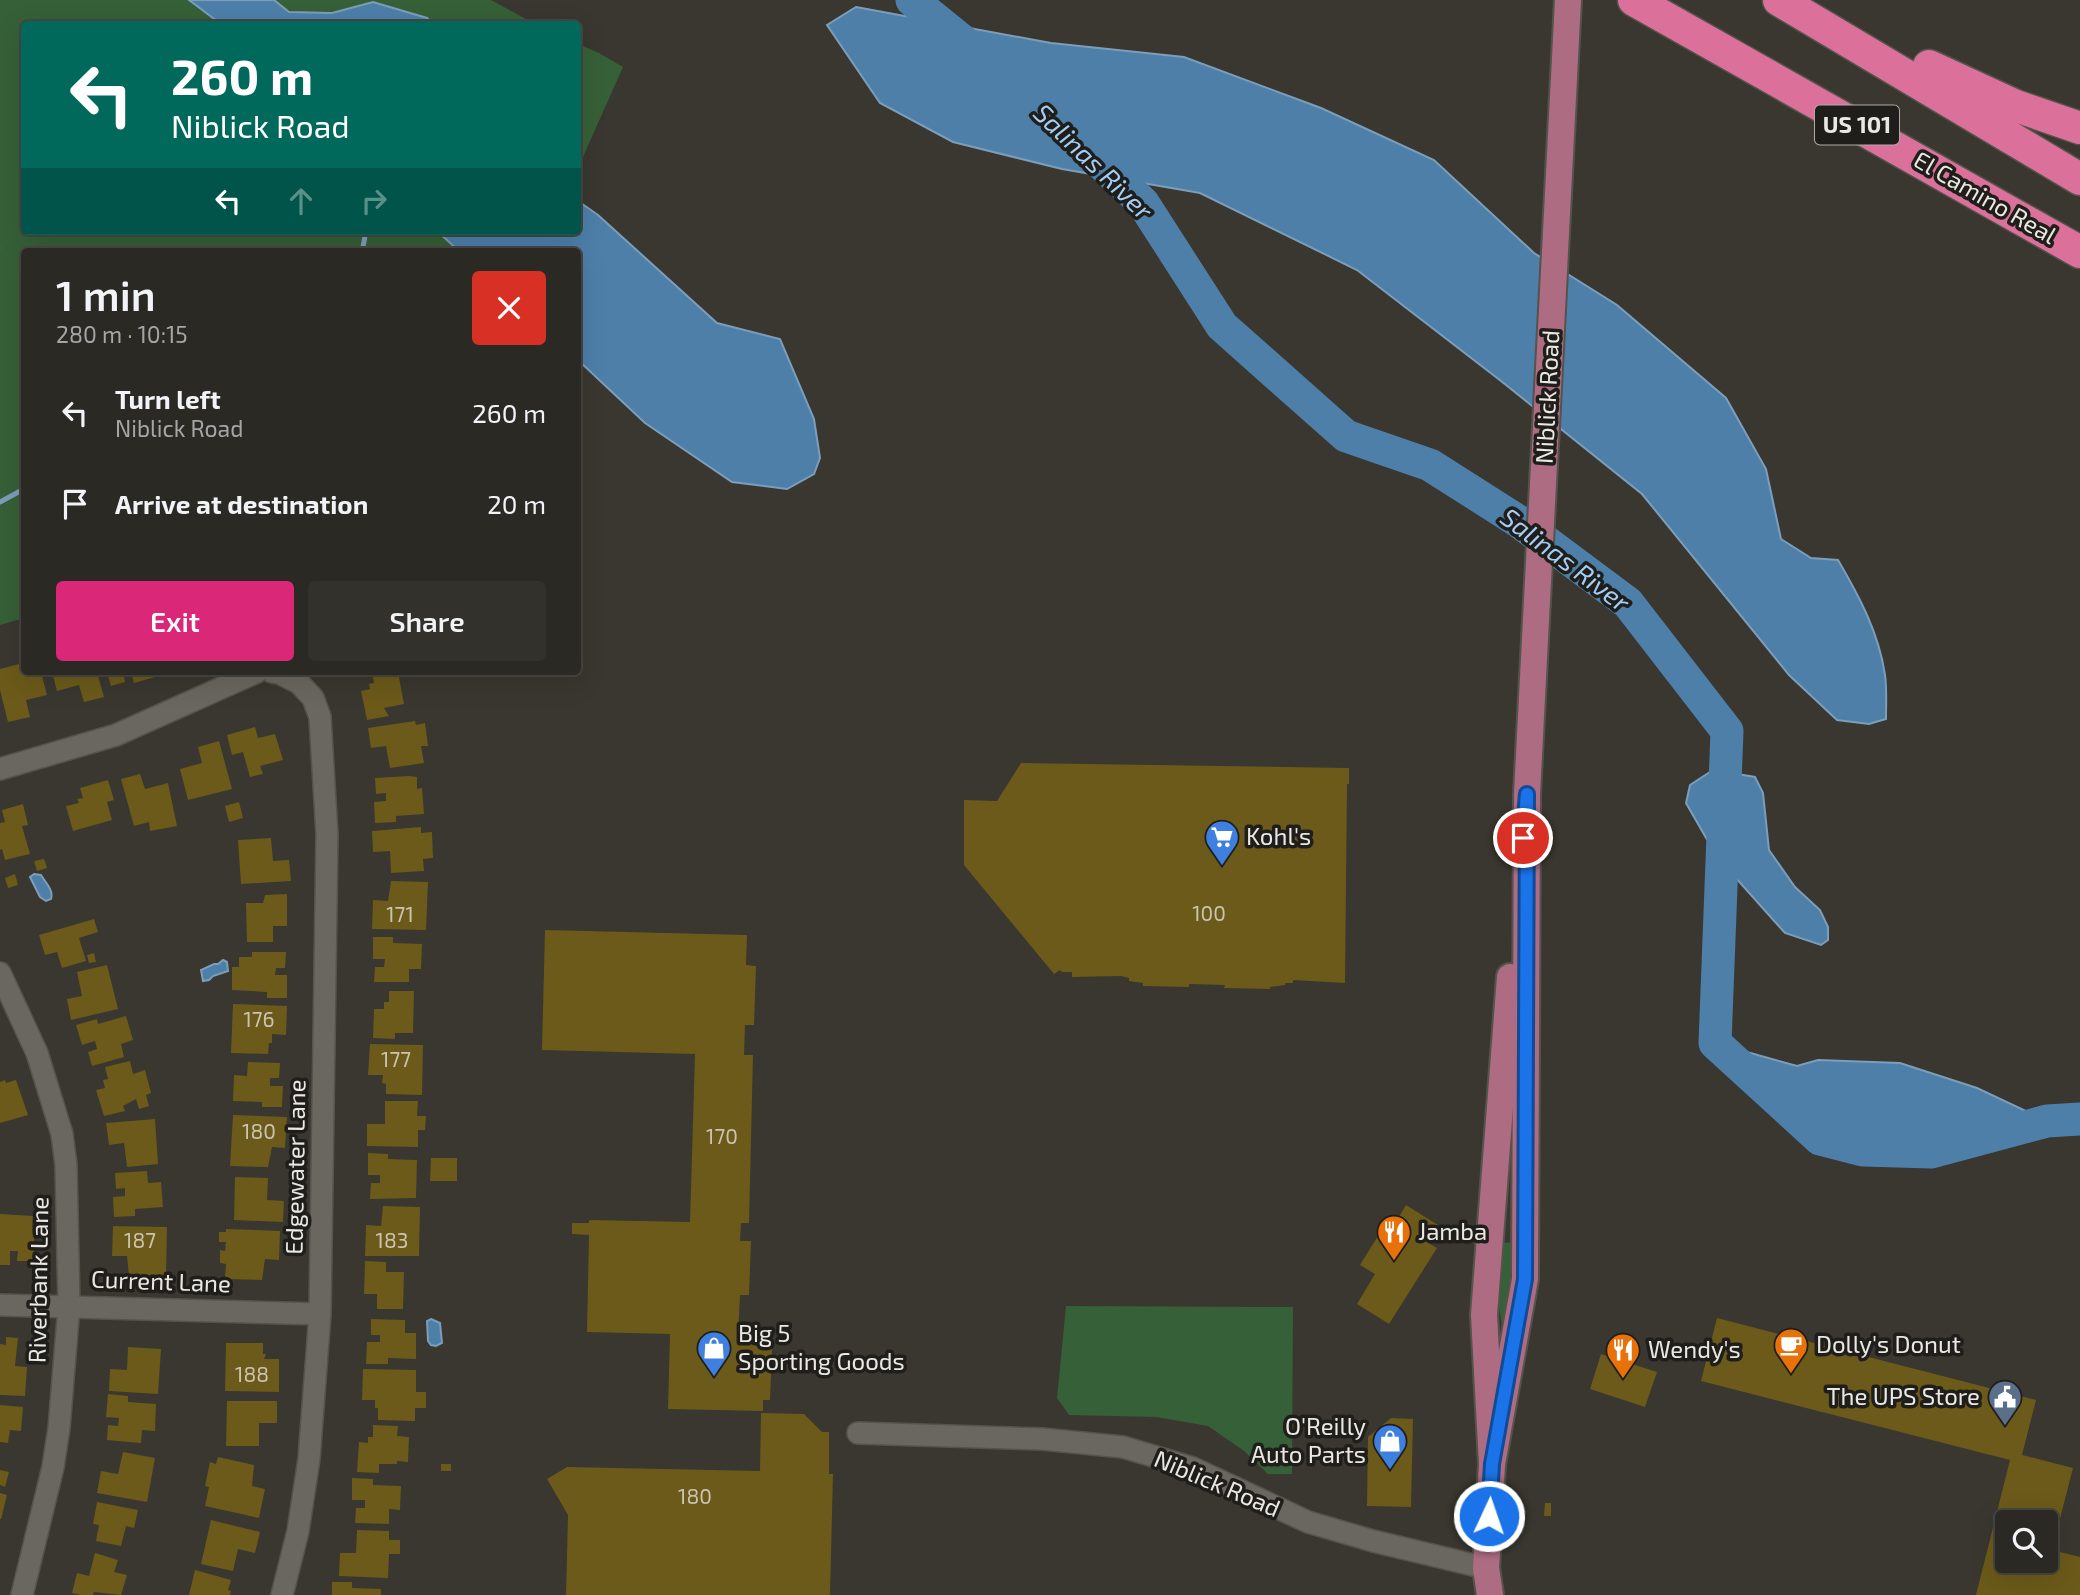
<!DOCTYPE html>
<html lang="en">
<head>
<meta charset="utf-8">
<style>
  body { margin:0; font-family:"Exo 2",sans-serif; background:#33312b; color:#f1f3f6; height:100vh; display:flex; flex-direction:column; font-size:26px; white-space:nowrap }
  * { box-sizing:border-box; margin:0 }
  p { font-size:23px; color:#a6a6a6 }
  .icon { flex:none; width:38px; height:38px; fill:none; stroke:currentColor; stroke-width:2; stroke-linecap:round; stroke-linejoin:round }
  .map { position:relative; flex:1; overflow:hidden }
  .sheet { position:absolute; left:21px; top:248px; width:560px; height:427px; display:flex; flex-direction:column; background:#2b2923; border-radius:7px; box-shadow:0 7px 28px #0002,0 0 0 2px #474541 }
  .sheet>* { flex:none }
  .banner { position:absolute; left:21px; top:21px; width:560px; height:214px; border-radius:7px; box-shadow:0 7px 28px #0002,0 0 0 2px #474541; background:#00695c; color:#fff; overflow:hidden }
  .tools { position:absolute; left:1995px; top:1510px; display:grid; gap:14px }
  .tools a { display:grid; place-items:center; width:63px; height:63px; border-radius:7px; background:#2b2923; box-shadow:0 7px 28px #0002,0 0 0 2px #474541; font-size:35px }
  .pin { position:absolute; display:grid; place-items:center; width:60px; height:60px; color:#fff; margin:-30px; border:4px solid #fff; border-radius:50%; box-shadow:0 2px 7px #0007 }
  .me { position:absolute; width:77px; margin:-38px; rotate:3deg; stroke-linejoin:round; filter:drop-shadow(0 0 5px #0008) }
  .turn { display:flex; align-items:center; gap:24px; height:147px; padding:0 35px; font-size:32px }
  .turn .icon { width:91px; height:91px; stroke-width:2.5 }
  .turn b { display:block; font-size:49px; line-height:60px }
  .lanes { display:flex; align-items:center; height:66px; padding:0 35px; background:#0003; justify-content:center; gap:35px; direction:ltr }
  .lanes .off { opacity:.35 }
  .round { display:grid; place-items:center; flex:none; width:74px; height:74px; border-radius:7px; background:#33312b }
  .head { display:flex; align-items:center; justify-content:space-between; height:119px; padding:0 35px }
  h1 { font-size:42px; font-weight:600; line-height:52px }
  .primary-button { display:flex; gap:14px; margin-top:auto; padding:14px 35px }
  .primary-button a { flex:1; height:80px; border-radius:7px; background:#db2777; color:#fff; font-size:28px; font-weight:600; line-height:80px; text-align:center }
  .primary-button a+a { background:#33312b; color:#f1f3f6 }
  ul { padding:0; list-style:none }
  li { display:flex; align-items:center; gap:21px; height:91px; padding:0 35px }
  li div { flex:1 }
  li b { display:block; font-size:26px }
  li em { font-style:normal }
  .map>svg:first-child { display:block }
</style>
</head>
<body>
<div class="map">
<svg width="2080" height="1595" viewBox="0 0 2080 1595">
  <rect width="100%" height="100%" fill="#39372f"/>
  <!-- green -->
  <g fill="#366037">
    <path d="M0 0H491L535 24H24V231H549L540 252H24V618L0 625Z"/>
    <path d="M578 44 599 53 623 67 578 168Z"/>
    <path d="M1513 1242 1506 1350 1498 1301 1502 1243Z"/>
    <path d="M1066 1306 1293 1307 1292 1474H1268L1244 1451 1208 1426 1156 1417 1069 1415 1057 1398Z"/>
  </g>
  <!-- water -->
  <g fill="#4d7fa9" stroke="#7c9eba" stroke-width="2">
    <path d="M189 0H274L289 12 332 13 373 2 427 18 433 24H221Z"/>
    <path d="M856 7 1051 43 1184 57 1321 108 1434 160 1534 253 1617 305 1726 398 1766 469 1781 539 1811 558 1838 560C1859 596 1879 633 1885 675 1887 689 1886 705 1886 719L1869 724 1837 720 1789 675 1642 494 1501 381 1357 270 1200 193 1062 169 953 142 880 103 827 25Z"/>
    <path d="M578 201 598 215 717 323 780 339 814 419 820 458 814 474 787 489 732 482 645 423 578 360V252H460L437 231H578Z"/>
    <path d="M1713 770 1755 777 1763 793 1769 850 1795 887 1820 910 1828 927V940L1821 945 1785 933 1717 857 1686 803 1690 785Z"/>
    <path d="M34 874 41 875C45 882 54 890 51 899L46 901 40 897 30 877Z"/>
    <path d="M223 960 227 962 228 971 213 976 209 980 203 981 201 970 214 964H218Z"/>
    <path d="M1715 1043 1797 1066 1818 1060 1900 1063 1977 1088 2047 1121 1931 1152 1863 1150 1820 1139Z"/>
    <path d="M431 1319 440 1323 442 1343 436 1346 431 1345 428 1341 427 1321Z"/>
  </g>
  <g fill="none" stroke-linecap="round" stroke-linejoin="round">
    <!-- stream -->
    <g stroke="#7c9eba" stroke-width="5">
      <path d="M362 252 366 231"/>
      <path d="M0 502 24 489"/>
    </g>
    <!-- river -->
    <g stroke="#4d7fa9" stroke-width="33">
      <path d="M912 0 975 51"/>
      <path d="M1084 147 1143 203 1222 326 1346 436 1430 465 1518 521 1628 603 1727 731 1715 1043 1820 1139 1863 1150 1931 1152 2047 1121 2080 1119"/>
    </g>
  </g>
  <!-- building -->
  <g fill="#6b5a19" fill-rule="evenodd">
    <path d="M23 663 24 672H41L47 695 26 700 30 717 8 722 0 690V669Z"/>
    <path d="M52 672H97L104 697 84 702 79 685 57 691Z"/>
    <path d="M107 672H123L125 682 111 686Z"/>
    <path d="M131 672H153L155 677 134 683Z"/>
    <path d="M372 672H398L404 704 384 708 389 716 367 720 361 691 370 689 369 684 374 683Z"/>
    <path d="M415 721 416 725 425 723 428 746H421L424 763 390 768 386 746 371 748 368 728Z"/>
    <path d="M255 727 258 738 275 734 283 760 260 766 263 774 250 777 243 752 232 755 227 735Z"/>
    <path d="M219 741 232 789 188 800 180 769 202 763 198 747Z"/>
    <path d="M1021 763 1349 768V784H1347L1345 983 1293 980V983H1285V985L1270 987V989L1224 988 1225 985 1189 984V987L1143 986V983L1129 981V978L1121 976 1072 977V972H1062L1060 970 1054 974 964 865V800L997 801Z"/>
    <path d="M140 774 145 789 168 783 177 826 150 831 149 822 134 826 121 779Z"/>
    <path d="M409 776 417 777V789L422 788 424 814 396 816V822L375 823 374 802 386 801V793L376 794 375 778Z"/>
    <path d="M108 780 114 800 107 802 112 820 73 831 66 806 79 803 77 799 83 798 80 788Z"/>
    <path d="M239 802 243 818 229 822 225 806Z"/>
    <path d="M23 804 28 825 22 826 30 854 5 860 2 849 0 850V823L5 822 2 810Z"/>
    <path d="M421 827V833L432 832 433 858 423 859 424 871 391 873 390 851 373 852 372 831Z"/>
    <path d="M271 838 273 861 289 860 291 881 241 884 238 840Z"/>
    <path d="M44 859 47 868 37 871 34 861Z"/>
    <path d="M15 874 18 885 8 888 5 878Z"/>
    <path d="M391 881 428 882 426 930 372 929 373 900 388 901Z"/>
    <path d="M287 894V926H273V942H247L246 903H263L265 895Z"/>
    <path d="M94 919 98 932 79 938 86 961 62 968 57 952 45 955 39 935Z"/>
    <path d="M545 930 747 935 746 965 756 966 754 1025H745L744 1055H753L749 1223H741L740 1241H751L749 1295H740L738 1335 764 1336V1349H772L770 1400H763V1411L668 1409 670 1334 587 1332 589 1235 572 1234V1223H589V1220L690 1222 695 1054 542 1050Z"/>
    <path d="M373 937H393V943L422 944 421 969H409V982H374L375 967H384L385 959H373Z"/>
    <path d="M252 952H286L285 968H276L275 975H287V998H267V992L232 990V967H239V957H252Z"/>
    <path d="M94 953 96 962 89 963 87 955Z"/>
    <path d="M107 965 118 1009 71 1020 67 999 82 996 77 972Z"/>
    <path d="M389 991H414L413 1033H395V1039L373 1038 374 1009H384V1002H389Z"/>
    <path d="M233 1004 287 1006 286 1035 272 1034V1043H269L268 1054 231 1053Z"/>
    <path d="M126 1016 133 1040 121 1044 124 1057 92 1066 88 1052 97 1049 95 1041 82 1045 76 1025 97 1019 98 1024Z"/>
    <path d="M370 1044 423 1045 422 1095 386 1094V1084L382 1083 383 1075H368Z"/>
    <path d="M130 1061 133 1074 145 1070 151 1093 146 1095 149 1106 139 1109 136 1099 123 1106 125 1111 104 1116 96 1090 105 1088 103 1080 108 1079 105 1067Z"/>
    <path d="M248 1062 280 1063 279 1078H270V1086H283L282 1107H262V1102L233 1101 234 1075 247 1076Z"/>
    <path d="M5 1080 6 1083 16 1080 28 1115 0 1123V1082Z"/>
    <path d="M385 1101H418L417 1116H426L425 1130H418V1147L367 1146V1124H385Z"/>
    <path d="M233 1115 287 1117 285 1148 272 1147 268 1167 230 1166Z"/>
    <path d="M155 1119 158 1164 127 1167 124 1143 109 1145 106 1123Z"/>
    <path d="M368 1153 388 1154V1159L417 1160 416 1198 370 1199 371 1183H380V1175H368Z"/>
    <path d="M431 1158H457V1181H430Z"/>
    <path d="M147 1171 148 1183 161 1182 163 1207 135 1209V1216L114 1217 113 1197 125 1196V1188L116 1189 115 1173Z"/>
    <path d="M235 1177 268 1178 267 1200 284 1201 283 1222 234 1220Z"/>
    <path d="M1406 1205 1438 1225 1427 1242 1437 1248 1389 1324 1357 1304 1375 1274 1360 1265 1389 1218 1396 1222Z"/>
    <path d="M383 1206 420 1207 419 1256H365L366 1225 381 1226Z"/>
    <path d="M0 1214 33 1216 32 1227H35L33 1261H17L18 1251H10V1265H0Z"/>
    <path d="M113 1226 167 1227 166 1277 129 1276 127 1256H112Z"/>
    <path d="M226 1229 280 1231 279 1260 265 1259 262 1280 225 1279 226 1264 220 1263V1250L225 1251 226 1242H219V1232H226Z"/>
    <path d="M365 1261 386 1262V1272H404L403 1309H377V1294H364Z"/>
    <path d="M1717 1318 2036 1400 2022 1455 2073 1468 2052 1550 2080 1557V1595H1976L2010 1460 1701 1381ZM2007 1522H2046V1561H2007Z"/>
    <path d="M371 1319 405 1320V1333H416V1359L388 1358V1364H366L367 1342H380V1335H371Z"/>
    <path d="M6 1337 18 1338 15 1366 27 1367 25 1396 0 1395V1344L6 1345Z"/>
    <path d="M226 1343H263V1354H266L264 1359H279V1392L225 1391Z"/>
    <path d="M128 1347 161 1349 158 1394 109 1391 110 1369 127 1370Z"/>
    <path d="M1601 1354 1657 1372 1645 1407 1590 1389Z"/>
    <path d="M363 1369 416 1370V1392H426V1408H415V1421L378 1420V1408H375V1400H362Z"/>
    <path d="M108 1394 128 1396V1402L156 1404 155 1431 142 1430 141 1443 107 1440 108 1425 118 1426 119 1418 106 1417Z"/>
    <path d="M227 1401H277V1423H259V1446H226Z"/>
    <path d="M0 1405 23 1407 21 1431 10 1430 8 1443 0 1442Z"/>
    <path d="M761 1413 804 1414 822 1432H829V1474H833L830 1595H566L568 1515 547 1479 567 1467 760 1471Z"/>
    <path d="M1391 1418 1413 1419 1411 1507 1367 1506 1368 1437Z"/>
    <path d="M373 1425 398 1426 397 1436 409 1437 408 1462 397 1461V1464H379V1473L357 1472 359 1442 368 1443V1437H373Z"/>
    <path d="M123 1452 155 1458 147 1502 97 1493 101 1471 118 1474Z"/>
    <path d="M218 1457 254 1465 252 1486 265 1489 259 1518 205 1506 209 1487 205 1486 210 1462 216 1464Z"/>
    <rect x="441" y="1464" width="10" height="7"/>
    <path d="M0 1470 9 1472 5 1487 0 1485Z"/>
    <path d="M352 1478 373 1479V1485L401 1486 400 1510 389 1509V1524L355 1523 356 1508H365V1500H352Z"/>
    <path d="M0 1493 7 1495 1 1519H0Z"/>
    <path d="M97 1502 138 1510 134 1528 126 1526 121 1546 96 1541 99 1525 93 1524Z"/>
    <path d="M1545 1503H1551V1516H1544Z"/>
    <path d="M211 1520 260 1532 255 1553 238 1549 233 1571 201 1564Z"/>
    <path d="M357 1530 389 1531V1540H400V1554H389L388 1578 339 1576 340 1553H356Z"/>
    <path d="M95 1553 118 1560 114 1572 127 1575 121 1595 94 1592 93 1595H81L72 1593 77 1573 89 1576Z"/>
    <path d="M195 1570 231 1580 228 1590 231 1591 230 1595H189Z"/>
    <path d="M332 1582H352V1588L381 1589V1595H332Z"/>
  </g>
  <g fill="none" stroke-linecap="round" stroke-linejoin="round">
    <!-- minor casing -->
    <g stroke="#54534c" stroke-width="24">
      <g id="minor">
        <path d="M272 672 279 673 299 683 313 698 320 717 327 835 320 1314 309 1459 298 1531 282 1595"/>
        <path d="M0 769 116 735 257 672"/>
        <path d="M0 973 37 1053 62 1134 66 1165 69 1306 59 1428 53 1467 22 1595"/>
        <path d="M0 1305 320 1314"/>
        <path d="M858 1433 1042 1439 1123 1447 1193 1468 1308 1522 1373 1541 1486 1568"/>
      </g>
    </g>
    <!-- major casing -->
    <g stroke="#54534c" stroke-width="30">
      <g id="major">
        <path d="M1492 1464 1525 1279 1527 794 1568 0"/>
        <path d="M1490 1595 1486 1568 1492 1464 1484 1315 1510 977"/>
      </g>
    </g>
    <!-- highway casing -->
    <g stroke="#54534c" stroke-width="35">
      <g id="highway">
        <path d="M1634 0 2080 252"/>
        <path d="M1779 0 2080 179"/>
        <path d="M1929 66 2016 106 2080 128"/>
      </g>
    </g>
    <!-- minor -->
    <use href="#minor" stroke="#69675f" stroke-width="21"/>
    <!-- major -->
    <use href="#major" stroke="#ad6c82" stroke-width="26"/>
    <!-- highway -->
    <use href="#highway" stroke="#db709a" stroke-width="32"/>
  </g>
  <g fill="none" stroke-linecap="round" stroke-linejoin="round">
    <!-- route casing -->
    <g stroke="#114b97" stroke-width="18">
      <path id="route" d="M1489 1516 1492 1464 1525 1279 1527 794 1523 838"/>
    </g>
    <!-- route -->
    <use href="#route" stroke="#1a73e8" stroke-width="12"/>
  </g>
  <!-- icons -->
  <defs>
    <g id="supermarket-pin" transform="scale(1.75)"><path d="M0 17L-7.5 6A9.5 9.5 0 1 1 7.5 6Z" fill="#3f7fe0" stroke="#1f1e1b"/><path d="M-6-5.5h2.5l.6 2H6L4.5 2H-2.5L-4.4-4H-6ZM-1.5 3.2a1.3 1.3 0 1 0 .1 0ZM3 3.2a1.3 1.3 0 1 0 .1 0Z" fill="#fff"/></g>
    <g id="restaurant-pin" transform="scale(1.75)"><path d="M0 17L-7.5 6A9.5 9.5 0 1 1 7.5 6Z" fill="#e8710a" stroke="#1f1e1b"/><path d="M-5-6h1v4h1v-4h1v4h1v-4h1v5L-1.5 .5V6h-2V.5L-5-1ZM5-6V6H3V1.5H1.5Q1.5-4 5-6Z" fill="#fff"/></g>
    <g id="cafe-pin" transform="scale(1.75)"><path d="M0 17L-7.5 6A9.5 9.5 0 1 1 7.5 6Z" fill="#e8710a" stroke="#1f1e1b"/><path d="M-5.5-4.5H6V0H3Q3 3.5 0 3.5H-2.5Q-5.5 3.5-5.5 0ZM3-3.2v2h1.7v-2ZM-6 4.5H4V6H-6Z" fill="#fff"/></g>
    <g id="shop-pin" transform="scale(1.75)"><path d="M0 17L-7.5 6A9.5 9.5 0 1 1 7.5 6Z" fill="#3f7fe0" stroke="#1f1e1b"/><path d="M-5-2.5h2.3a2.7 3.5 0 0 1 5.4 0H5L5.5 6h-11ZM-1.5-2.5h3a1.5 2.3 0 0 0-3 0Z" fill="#fff"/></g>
    <g id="civic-pin" transform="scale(1.75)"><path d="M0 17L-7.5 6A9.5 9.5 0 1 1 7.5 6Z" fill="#5c6f8a" stroke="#1f1e1b"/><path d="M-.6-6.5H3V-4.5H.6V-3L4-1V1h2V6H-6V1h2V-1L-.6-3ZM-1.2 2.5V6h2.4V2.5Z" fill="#fff"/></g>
  </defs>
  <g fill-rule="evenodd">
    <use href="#supermarket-pin" x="1222" y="837"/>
    <use href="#restaurant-pin" x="1394" y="1232"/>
    <use href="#cafe-pin" x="1791" y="1345"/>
    <use href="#shop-pin" x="714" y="1348"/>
    <use href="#restaurant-pin" x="1623" y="1350"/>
    <use href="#civic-pin" x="2005" y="1397"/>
    <use href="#shop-pin" x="1390" y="1441"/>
  </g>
  <g text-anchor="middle" stroke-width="7" stroke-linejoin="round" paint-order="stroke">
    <!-- number labels -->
    <g font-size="21" fill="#cac4b0">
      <text x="1209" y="921">100</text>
      <text x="400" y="922">171</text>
      <text x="259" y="1027">176</text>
      <text x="396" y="1067">177</text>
      <text x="259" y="1139">180</text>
      <text x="722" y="1144">170</text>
      <text x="140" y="1248">187</text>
      <text x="392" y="1248">183</text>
      <text x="252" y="1382">188</text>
      <text x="695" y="1504">180</text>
    </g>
    <!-- shield labels -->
    <rect fill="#1f1e1b" stroke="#acaba7" stroke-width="2" x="1815" y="105.5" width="84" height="39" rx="5"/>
    <g font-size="23" font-weight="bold" fill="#e9e8e3">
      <text x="1857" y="133">US 101</text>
    </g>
    <!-- street labels -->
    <g font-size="24" fill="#e9e8e3" stroke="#1f1e1b">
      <text transform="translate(1985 198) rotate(30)" y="8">El Camino Real</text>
      <text transform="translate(1548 397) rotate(-87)" y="8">Niblick Road</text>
      <text transform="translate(296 1167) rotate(-89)" y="8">Edgewater Lane</text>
      <text transform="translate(39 1280) rotate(-89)" y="8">Riverbank Lane</text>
      <text transform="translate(161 1282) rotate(2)" y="8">Current Lane</text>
      <text transform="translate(1217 1484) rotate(23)" y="8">Niblick Road</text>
    </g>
    <!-- poi labels -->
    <g font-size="24" fill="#e9e8e3" stroke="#1f1e1b" text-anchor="start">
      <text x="1246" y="845">Kohl's</text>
      <text x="1418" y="1240">Jamba</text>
      <text x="738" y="1342">Big 5<tspan x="738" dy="28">Sporting Goods</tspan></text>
      <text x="1816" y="1353">Dolly's Donut</text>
      <text x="1648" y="1358">Wendy's</text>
      <text x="1980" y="1405" text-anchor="end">The UPS Store</text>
      <text x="1366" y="1435" text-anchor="end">O'Reilly<tspan x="1366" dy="28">Auto Parts</tspan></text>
    </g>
    <!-- water labels -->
    <g font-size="26" font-style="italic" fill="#a4cef4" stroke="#1f1e1b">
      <text transform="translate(1093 162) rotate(44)" y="9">Salinas River</text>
      <text transform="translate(1565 560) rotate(37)" y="9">Salinas River</text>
    </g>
  </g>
</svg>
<div class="tools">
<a><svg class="icon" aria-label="search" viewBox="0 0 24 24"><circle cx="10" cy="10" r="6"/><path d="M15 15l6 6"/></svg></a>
</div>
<div class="pin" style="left:1523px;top:838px;background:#d93025"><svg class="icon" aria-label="arrive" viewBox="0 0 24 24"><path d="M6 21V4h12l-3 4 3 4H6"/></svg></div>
<svg class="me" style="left:1489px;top:1516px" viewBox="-20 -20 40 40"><circle r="17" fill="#1a73e8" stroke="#fff" stroke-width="3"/><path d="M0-11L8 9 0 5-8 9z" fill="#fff"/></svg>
<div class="banner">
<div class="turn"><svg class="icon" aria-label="left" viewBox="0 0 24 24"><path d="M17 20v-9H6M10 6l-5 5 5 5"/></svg><div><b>260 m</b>Niblick Road</div></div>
<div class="lanes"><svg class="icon" aria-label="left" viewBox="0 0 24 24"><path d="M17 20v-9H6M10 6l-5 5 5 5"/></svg><svg class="icon off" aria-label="ahead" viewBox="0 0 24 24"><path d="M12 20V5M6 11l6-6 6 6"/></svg><svg class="icon off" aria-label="right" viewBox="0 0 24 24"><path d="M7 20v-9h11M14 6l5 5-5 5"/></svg></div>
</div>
<section class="sheet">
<div class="head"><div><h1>1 min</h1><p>280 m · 10:15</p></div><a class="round" style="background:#d93025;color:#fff"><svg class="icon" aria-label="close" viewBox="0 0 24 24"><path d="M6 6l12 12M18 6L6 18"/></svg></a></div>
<ul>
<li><svg class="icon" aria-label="left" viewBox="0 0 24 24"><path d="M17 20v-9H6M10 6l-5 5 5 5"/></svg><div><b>Turn left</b><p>Niblick Road</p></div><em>260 m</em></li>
<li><svg class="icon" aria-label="arrive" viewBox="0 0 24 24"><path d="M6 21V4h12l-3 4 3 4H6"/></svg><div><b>Arrive at destination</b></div><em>20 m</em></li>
</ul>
<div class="primary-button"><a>Exit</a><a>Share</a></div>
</section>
</div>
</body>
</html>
